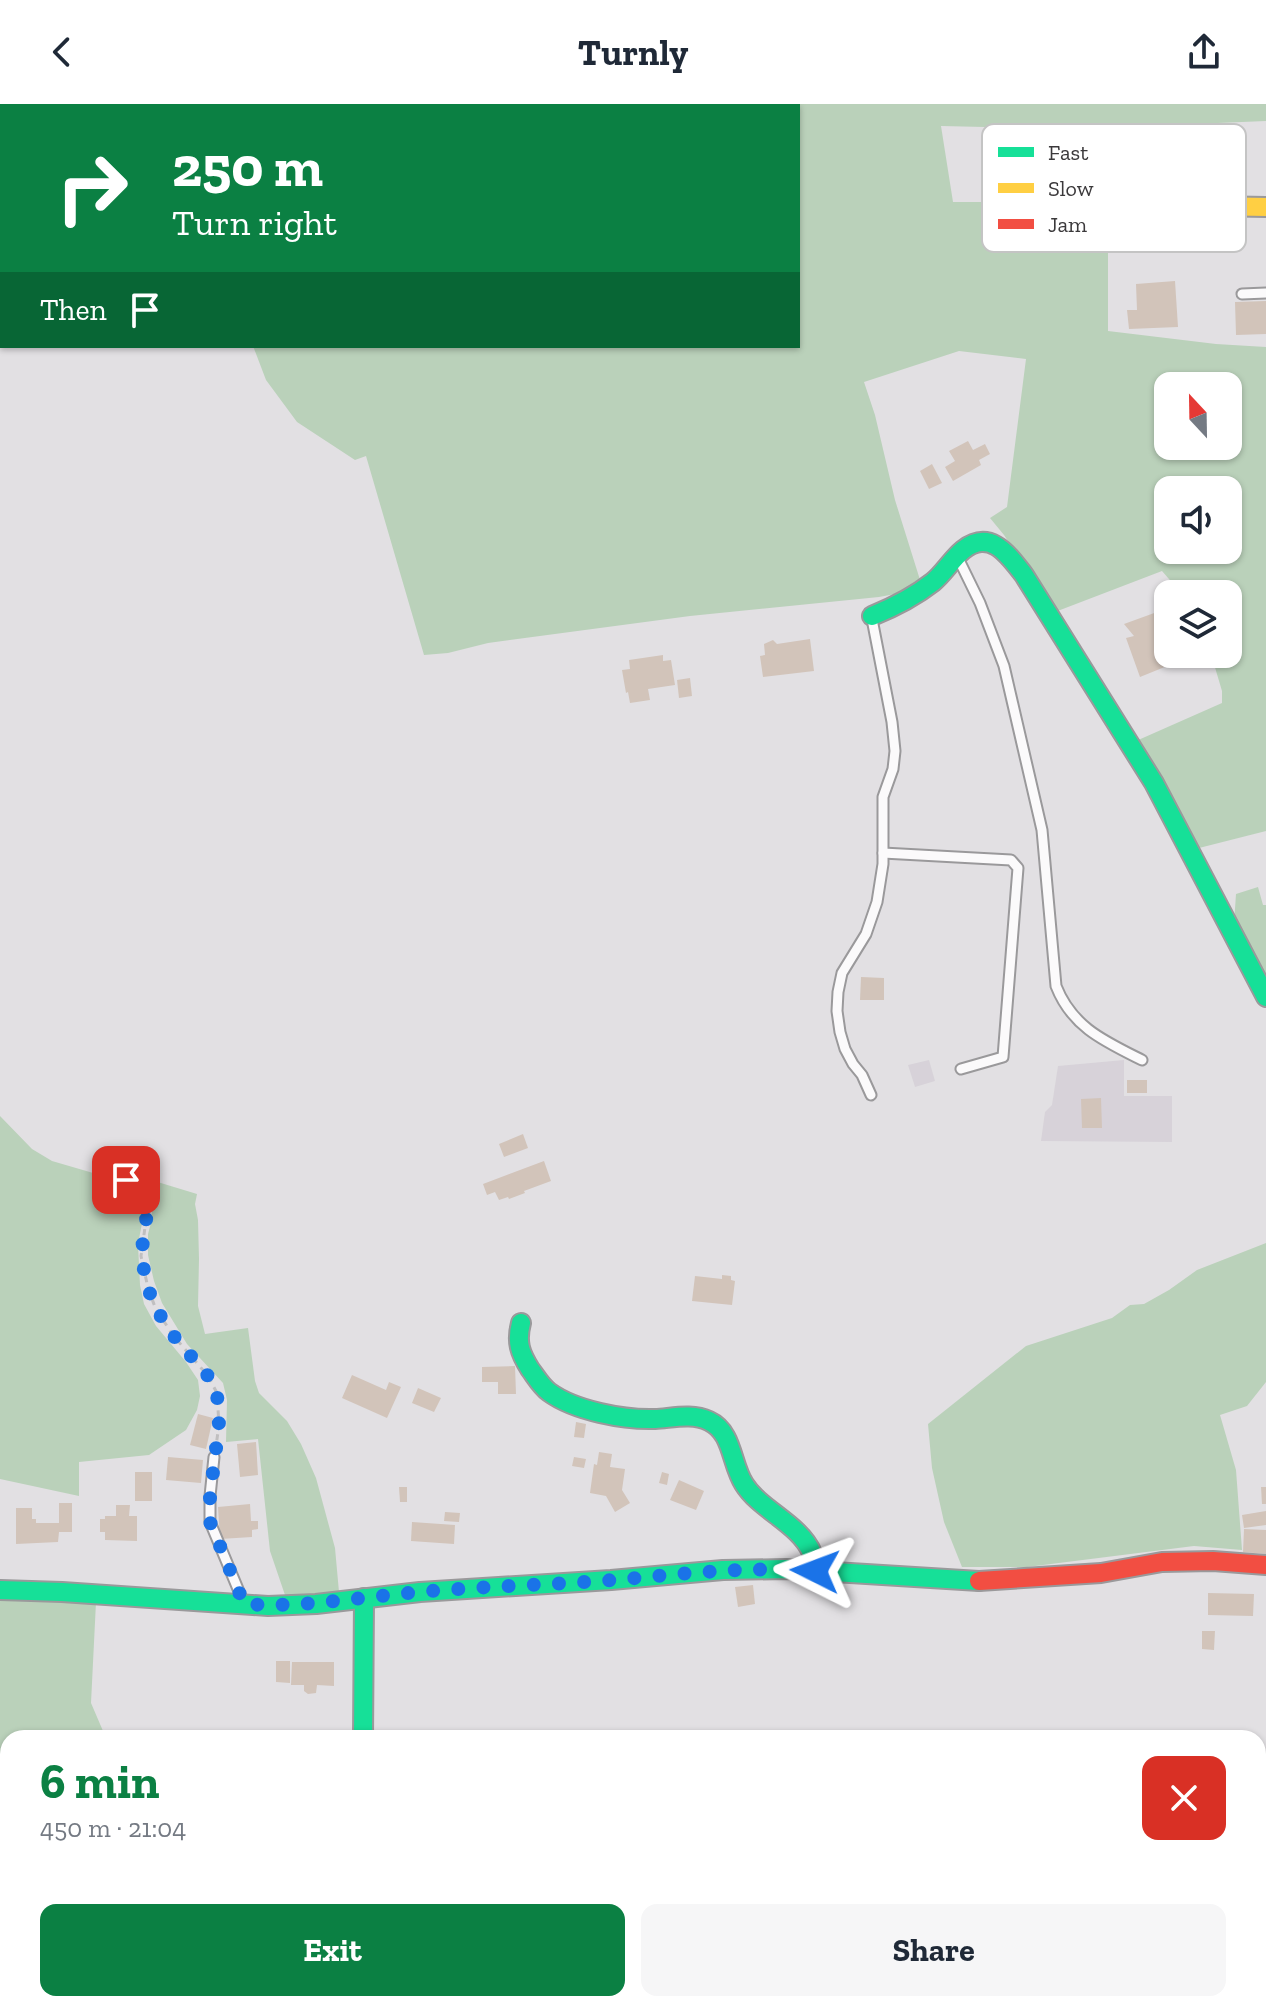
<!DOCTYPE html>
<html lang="en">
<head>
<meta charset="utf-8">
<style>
  body { margin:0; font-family:"Zilla Slab",serif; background:#f6f6f7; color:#1f2937; height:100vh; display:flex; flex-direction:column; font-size:30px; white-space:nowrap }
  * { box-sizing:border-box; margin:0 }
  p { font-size:26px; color:#747a83 }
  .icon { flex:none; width:44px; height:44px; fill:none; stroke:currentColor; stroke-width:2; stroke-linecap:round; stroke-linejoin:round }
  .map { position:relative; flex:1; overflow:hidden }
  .drawer { position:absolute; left:0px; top:1626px; width:1266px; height:282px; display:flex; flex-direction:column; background:#fff; border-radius:24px 24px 0 0; box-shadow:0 2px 6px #0004 }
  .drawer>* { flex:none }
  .hud { position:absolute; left:0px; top:0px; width:800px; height:244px; box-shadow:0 2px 6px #0004; background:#0b8043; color:#fff; overflow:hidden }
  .needle { width:52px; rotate:338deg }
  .fabs { position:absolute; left:1154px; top:268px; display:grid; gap:16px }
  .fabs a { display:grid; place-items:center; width:88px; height:88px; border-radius:16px; background:#fff; box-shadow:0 2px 6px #0004; font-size:40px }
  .pin { position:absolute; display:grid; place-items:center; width:68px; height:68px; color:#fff; margin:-34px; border-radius:16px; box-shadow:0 4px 12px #0006 }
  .me { position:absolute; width:88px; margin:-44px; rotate:273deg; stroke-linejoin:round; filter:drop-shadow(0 0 6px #0008) }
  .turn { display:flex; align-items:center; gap:28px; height:168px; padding:0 40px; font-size:36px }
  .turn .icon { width:104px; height:104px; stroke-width:2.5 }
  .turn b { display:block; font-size:56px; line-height:68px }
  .then { display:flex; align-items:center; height:76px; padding:0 40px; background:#0003; gap:16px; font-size:30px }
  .round { display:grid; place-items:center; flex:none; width:84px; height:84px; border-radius:16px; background:#f6f6f7 }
  .headline { display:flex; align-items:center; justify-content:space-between; height:136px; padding:0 40px }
  h1 { font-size:48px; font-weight:700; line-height:60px; color:#0b8043 }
  .action { display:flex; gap:16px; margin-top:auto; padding:16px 40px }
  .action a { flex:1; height:92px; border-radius:16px; background:#0b8043; color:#fff; font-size:32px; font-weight:700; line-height:92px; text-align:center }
  .action a+a { background:#f6f6f7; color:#1f2937 }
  header { display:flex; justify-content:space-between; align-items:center; height:104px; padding:0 40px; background:#fff; font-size:36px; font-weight:700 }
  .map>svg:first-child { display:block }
</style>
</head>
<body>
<header><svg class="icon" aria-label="back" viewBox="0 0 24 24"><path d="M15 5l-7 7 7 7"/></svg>Turnly<svg class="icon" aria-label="share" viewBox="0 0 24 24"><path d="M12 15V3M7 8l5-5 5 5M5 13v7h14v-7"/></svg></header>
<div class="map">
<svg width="1266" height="1907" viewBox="0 0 1266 1907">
  <rect width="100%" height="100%" fill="#e2e0e3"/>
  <!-- built -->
  <g fill="#d7d2d9">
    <path d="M929 956 935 977 915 983 908 961Z"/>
    <path d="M1124 956V992H1172V1038L1041 1037 1045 1008 1052 1001 1058 962Z"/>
  </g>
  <!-- green -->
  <g fill="#bad1ba" fill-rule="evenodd">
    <path d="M0 0H107L143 2H2V173H0Z"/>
    <path d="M152 0H1266V17L1072 25 941 22 953 98H1082L1108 124V227L1216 240 1266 243V727L1199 744 1136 637 1222 599V587L1211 550H1228V490H1182L1162 467 1055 508 1004 431 990 414 1007 403 1026 255 959 247 864 278 875 311 895 396 921 479 906 488 879 493 690 512 488 539 448 549 424 551 366 352 355 356 297 318 266 276 253 242H798V2H152ZM1168 282H1228V342H1168ZM1168 386H1228V446H1168Z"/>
    <path d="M1258 783 1263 801H1266V877L1234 820 1236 790Z"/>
    <path d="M0 1012 32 1045 52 1057 100 1071 137 1085 145 1104 138 1140 140 1181 144 1200 156 1222 186 1258 198 1276 200 1292 197 1306 186 1326 149 1351 79 1358V1392L0 1375Z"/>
    <path d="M151 1076 197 1090 195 1100 198 1116 199 1155 198 1202 205 1230 248 1224 255 1277 259 1289 287 1317 301 1340 316 1374 335 1444 339 1488 286 1494 270 1447 258 1335 226 1338 227 1296 223 1279 187 1240 162 1199 154 1177 148 1151V1130L152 1115Z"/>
    <path d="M1266 1139V1278L1247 1302 1220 1311 1236 1366 1242 1446 1194 1442 1027 1463H962L944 1418 932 1364 928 1320 1026 1242 1112 1214 1130 1201 1144 1200 1169 1186 1197 1166Z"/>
    <path d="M0 1494 96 1498 91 1599 106 1634H8V1767L0 1769Z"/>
  </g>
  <!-- building -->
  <g fill="#d2c4ba">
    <path d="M1175 177 1178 223 1129 225 1127 206H1137L1136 180Z"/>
    <path d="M1266 197V230L1236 231 1235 198Z"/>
    <path d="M968 337 973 346 985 340 990 350 979 356 981 361 953 377 945 363 955 357 949 347Z"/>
    <path d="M932 360 942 379 929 385 920 367Z"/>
    <path d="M1168 504V525L1160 528 1172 560 1140 573 1126 534 1134 532 1124 520Z"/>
    <path d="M810 535 814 567 763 573 760 552 765 551 764 540 773 536 777 540Z"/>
    <path d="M663 551V557L671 556 675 581 648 585 650 596 630 599 628 588 626 589 622 566 630 565 629 556Z"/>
    <path d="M690 574 692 592 679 594 677 576Z"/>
    <path d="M861 873 884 874V896H860Z"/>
    <rect x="1127" y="976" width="20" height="13"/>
    <path d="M1101 994 1102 1024H1082L1081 995Z"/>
    <path d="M523 1030 528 1044 504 1053 499 1040Z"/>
    <path d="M544 1057 551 1077 524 1087 525 1089 509 1095 508 1093 499 1096 495 1088 487 1091 483 1080Z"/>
    <path d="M722 1171 731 1172V1176L735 1177 732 1201 692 1197 695 1172 722 1175Z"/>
    <path d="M515 1262 516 1290H498V1278H482V1263Z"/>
    <path d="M352 1271 386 1286 389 1278 401 1283 387 1314 342 1294Z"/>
    <path d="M418 1284 441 1294 434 1308 412 1299Z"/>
    <path d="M198 1310 213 1314 206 1345 190 1341Z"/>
    <path d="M576 1318 586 1320 584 1334 574 1333Z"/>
    <path d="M256 1338 258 1371 240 1373 237 1340Z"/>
    <path d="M599 1348 612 1350 610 1363 625 1365 622 1386 630 1399 615 1408 606 1392 590 1389 594 1360 597 1361Z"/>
    <path d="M168 1353 203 1356 201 1379 166 1376Z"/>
    <path d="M574 1353 586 1355 584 1364 572 1362Z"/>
    <rect x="135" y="1368" width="17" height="29"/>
    <path d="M662 1368 669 1370 667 1381 659 1379Z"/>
    <path d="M679 1376 704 1387 696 1406 670 1396Z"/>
    <path d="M399 1383H407V1398H400Z"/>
    <path d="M1261 1383H1266V1400H1262Z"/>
    <path d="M59 1399H72V1428H59L58 1438 16 1440V1404H32V1415H36V1419H59Z"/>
    <path d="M250 1400 251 1417H258V1425L252 1426V1433L220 1435 218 1403Z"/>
    <path d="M116 1401H130L129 1412H137V1437L105 1436V1428H100V1415H105V1412H116Z"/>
    <path d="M1266 1407V1421L1244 1424 1242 1411Z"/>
    <path d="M445 1408 460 1409 459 1418 444 1417Z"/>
    <path d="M412 1418 455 1421 454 1440 411 1437Z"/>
    <path d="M1244 1425 1266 1426V1450L1243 1448Z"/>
    <path d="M753 1481 755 1500 738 1503 735 1483Z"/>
    <path d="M1208 1489 1254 1490 1253 1512 1208 1511Z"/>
    <path d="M1202 1527H1215L1214 1546 1202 1545Z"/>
    <path d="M276 1557H290V1579L276 1578Z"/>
    <path d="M292 1558H334V1582L317 1581 316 1589 308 1590 304 1587V1581H291Z"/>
    <path d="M1258 1760 1266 1762V1787L1258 1785Z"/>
  </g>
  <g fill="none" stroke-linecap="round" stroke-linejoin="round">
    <!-- lane casing -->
    <g stroke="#9a999b" stroke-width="13">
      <g id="lane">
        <path d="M1242 190 1266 189"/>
        <path d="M959 456 980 499 1004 562 1042 726 1056 882C1072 923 1104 937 1142 956"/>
        <path d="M883 749 1011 756 1018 764 1003 953 961 965"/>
        <path d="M871 991 862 971 853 960 845 945 840 928 837 907 838 888 842 869 866 830 877 798 883 760V693L893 665 895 647 892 618 872 515"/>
        <path d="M214 1353 210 1392V1418L243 1497"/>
      </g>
    </g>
    <!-- fast casing -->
    <g stroke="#9a999b" stroke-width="22">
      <g id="fast">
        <path d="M872 512C894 503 914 493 933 478 944 469 952 455 963 446 991 424 1009 452 1024 471L1154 679 1266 893"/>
        <path d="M521 1219C516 1238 520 1249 530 1265 536 1273 541 1282 549 1288 575 1307 624 1316 655 1315 673 1314 692 1309 709 1317 733 1328 731 1360 744 1380 760 1406 800 1420 812 1449 814 1454 814 1461 815 1467"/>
        <path d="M0 1486 62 1488 268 1502 316 1500 420 1488 611 1476 723 1466 786 1465 979 1477"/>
        <path d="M363 1634 364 1494"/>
      </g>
    </g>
    <!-- slow casing -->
    <g stroke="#9a999b" stroke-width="22">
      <path id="slow" d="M1102 101 1124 116 1174 106 1210 102 1266 103"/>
    </g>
    <!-- jam casing -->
    <g stroke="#9a999b" stroke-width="22">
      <path id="jam" d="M979 1477 1101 1469 1162 1458 1213 1457 1266 1461"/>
    </g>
    <!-- path -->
    <path stroke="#c0bfc0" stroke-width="3" stroke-dasharray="6 6" stroke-linecap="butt" d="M94 1061 108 1070 135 1078 144 1089 148 1102 141 1152 148 1184 155 1203 172 1230 208 1272 217 1289 219 1321 216 1342"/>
    <!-- lane -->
    <use href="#lane" stroke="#fbfafb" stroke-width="9"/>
    <!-- fast -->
    <use href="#fast" stroke="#16e098" stroke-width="18"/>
    <!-- slow -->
    <use href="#slow" stroke="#ffcf43" stroke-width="18"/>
    <!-- jam -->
    <use href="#jam" stroke="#f24e42" stroke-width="18"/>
  </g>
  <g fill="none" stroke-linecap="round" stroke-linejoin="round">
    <!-- route -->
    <path stroke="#1a73e8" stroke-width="14" stroke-dasharray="0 25.2" d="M126 1076 135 1078 141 1084 148 1102 141 1152 148 1184 155 1203 172 1230 208 1272 217 1289 219 1321 210 1392V1418L244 1500C303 1504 361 1493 420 1488 485 1482 550 1481 614 1476 681 1470 747 1462 815 1467"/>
  </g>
  <!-- legend -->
  <rect x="982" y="20" width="264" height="128" rx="12" fill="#fff" stroke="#c4c4c4" stroke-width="2"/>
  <rect x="998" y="43" width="36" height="10" fill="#16e098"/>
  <rect x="998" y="79" width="36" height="10" fill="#ffcf43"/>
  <rect x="998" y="115" width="36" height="10" fill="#f24e42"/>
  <g font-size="22" fill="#3b393b">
    <text x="1048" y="56">Fast</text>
    <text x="1048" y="92">Slow</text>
    <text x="1048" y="128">Jam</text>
  </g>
</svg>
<div class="fabs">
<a><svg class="needle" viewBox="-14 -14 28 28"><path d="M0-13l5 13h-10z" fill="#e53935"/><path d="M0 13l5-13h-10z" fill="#747a83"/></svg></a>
<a><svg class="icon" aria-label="sound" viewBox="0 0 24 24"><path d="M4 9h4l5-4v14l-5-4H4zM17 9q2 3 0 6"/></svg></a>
<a><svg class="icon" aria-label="layers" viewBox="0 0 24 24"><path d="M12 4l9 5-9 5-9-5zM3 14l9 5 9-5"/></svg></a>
</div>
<div class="pin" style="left:126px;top:1076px;background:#d93025"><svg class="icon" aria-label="arrive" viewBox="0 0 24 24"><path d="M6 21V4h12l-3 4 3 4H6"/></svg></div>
<svg class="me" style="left:815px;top:1467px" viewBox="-20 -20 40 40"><path d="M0-17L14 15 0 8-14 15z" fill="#1a73e8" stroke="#fff" stroke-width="4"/></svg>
<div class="hud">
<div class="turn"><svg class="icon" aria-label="right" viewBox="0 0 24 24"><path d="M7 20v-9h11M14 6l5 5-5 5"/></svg><div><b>250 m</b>Turn right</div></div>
<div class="then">Then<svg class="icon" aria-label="arrive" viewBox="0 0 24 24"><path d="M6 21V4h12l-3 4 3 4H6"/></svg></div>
</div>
<section class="drawer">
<div class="headline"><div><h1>6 min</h1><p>450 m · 21:04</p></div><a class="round" style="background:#d93025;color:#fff"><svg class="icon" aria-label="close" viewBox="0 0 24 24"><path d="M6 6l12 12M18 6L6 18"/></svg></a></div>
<div class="action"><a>Exit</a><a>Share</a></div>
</section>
</div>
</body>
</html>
